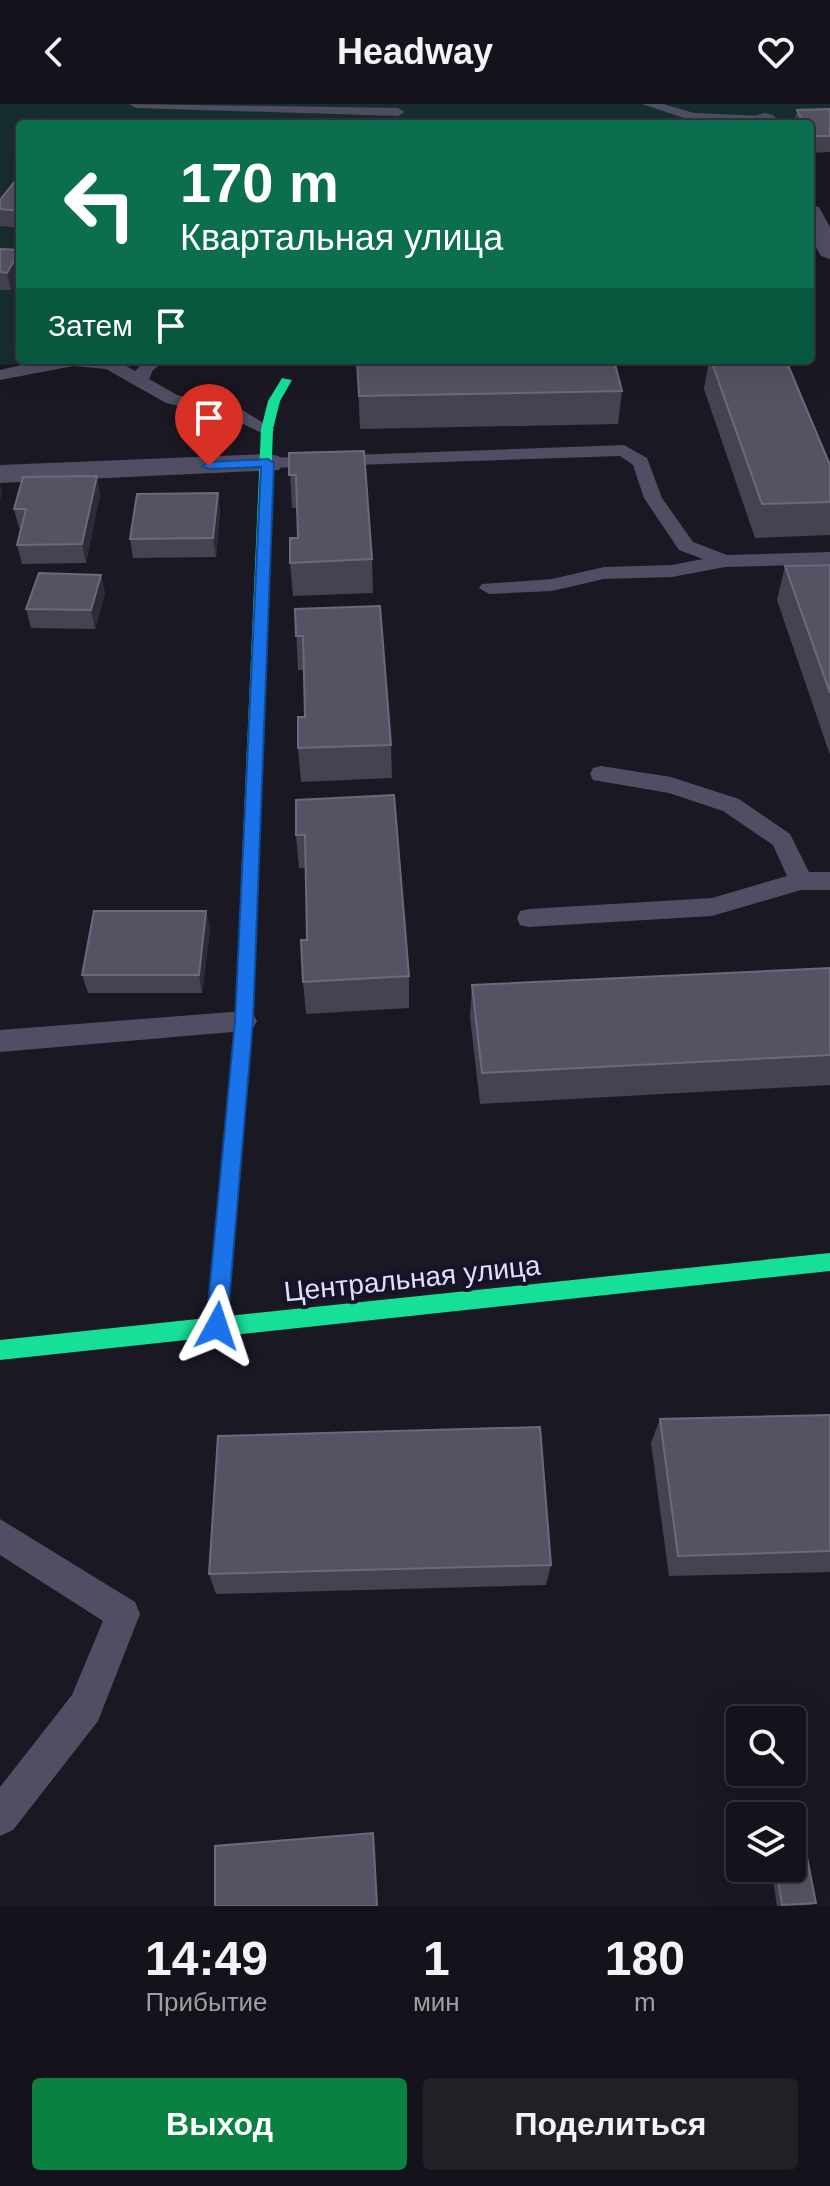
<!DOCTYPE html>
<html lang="ru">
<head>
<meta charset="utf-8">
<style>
  body { margin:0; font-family:Helvetica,sans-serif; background:#212027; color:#f1f3f6; height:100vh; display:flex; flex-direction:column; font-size:30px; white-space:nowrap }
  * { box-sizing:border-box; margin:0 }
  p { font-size:26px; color:#9d9ea2 }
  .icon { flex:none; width:44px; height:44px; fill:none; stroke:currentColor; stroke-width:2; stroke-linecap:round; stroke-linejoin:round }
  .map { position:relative; height:1802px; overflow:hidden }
  .drawer { display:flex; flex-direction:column; background:#14121a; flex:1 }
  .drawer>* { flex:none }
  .banner { position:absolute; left:16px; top:16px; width:798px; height:244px; border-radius:8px; box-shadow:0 8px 32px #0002,0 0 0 2px #333239; background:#0b6e4f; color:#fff; overflow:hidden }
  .tools { position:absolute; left:726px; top:1602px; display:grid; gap:16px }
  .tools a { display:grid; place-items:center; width:80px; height:80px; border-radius:8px; background:#14121a; box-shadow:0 8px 32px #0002,0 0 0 2px #333239; font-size:40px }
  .pin { position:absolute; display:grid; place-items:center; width:68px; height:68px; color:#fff; margin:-82px -34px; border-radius:50% 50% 50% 0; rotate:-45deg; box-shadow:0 0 8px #0007 }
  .pin .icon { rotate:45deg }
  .me { position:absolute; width:88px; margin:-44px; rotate:5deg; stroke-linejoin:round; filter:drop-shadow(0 0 6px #0008) }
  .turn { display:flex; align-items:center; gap:28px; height:168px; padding:0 32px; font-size:36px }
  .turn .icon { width:104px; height:104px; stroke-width:2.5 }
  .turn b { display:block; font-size:56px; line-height:68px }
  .then { display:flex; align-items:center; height:76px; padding:0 32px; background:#0003; gap:16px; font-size:30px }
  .eta { display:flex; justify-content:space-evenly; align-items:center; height:136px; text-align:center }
  .eta b { font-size:48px; font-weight:600; line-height:56px }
  .cta { display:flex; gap:16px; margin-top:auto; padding:16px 32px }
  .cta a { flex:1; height:92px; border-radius:8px; background:#0b8043; color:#fff; font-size:32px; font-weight:600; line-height:92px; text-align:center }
  .cta a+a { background:#212027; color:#f1f3f6 }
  header { display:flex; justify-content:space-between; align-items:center; height:104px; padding:0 32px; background:#14121a; font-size:36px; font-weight:600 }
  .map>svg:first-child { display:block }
</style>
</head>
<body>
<header><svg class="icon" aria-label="back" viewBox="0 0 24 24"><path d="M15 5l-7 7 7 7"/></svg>Headway<svg class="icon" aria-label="heart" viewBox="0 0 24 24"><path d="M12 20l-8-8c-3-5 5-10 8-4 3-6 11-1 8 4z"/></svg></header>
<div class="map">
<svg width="830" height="1802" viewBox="0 0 830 1802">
  <rect width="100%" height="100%" fill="#1a1823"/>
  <!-- green -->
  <path fill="#172e2e" d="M0 0H830V27L810 20H20V256H104L0 261Z"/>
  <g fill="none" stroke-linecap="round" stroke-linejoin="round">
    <!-- lane -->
    <g fill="#4f4e63" fill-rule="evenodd">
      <path d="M129 0 398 4 405 8 398 12 136 4Z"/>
      <path d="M642 0H663L694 9 765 12 772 16 765 20 693 17Z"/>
      <path d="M116 256 135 267 146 256H166L153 266 149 275 177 291 239 304 275 326 266 331 227 312 166 299 106 265 74 262 0 276V266L43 256Z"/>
      <path d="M624 341 647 354 662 394 693 438 727 451 830 448V460L725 463 672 473 604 475 552 487 489 490 479 484 482 480 552 475 604 463 672 461 703 455 679 446 644 394 633 361 620 352 268 364 259 359 268 354Z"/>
      <path d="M601 662 671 673 739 695 790 730 809 768H830V786H801L712 812 529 823 520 821 517 814 520 807 529 805 712 794 787 772 773 741 723 707 669 689 593 676 590 670 593 664Z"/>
      <path d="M244 907 253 910 257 917 253 924 244 927 0 948V926Z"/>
      <path d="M0 1415 135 1498 140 1510 98 1617 13 1726 0 1732V1683L72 1591 103 1517 0 1451Z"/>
    </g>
    <!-- street -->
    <g fill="#4f4e63" fill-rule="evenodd">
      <path d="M765 9 773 11 782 20H757L754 16 757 11Z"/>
      <path d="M810 101 819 103 830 123V155L821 152 810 133Z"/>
      <path d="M268 350 279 352 283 359 279 366 0 379V361Z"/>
    </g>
    <!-- fast -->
    <path fill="#16e098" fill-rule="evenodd" d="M282 274 292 276 280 297 273 325 253 917 228 1212 830 1149V1167L0 1256V1236L207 1214 235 917 261 325 268 297Z"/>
  </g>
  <!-- wall -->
  <g fill="#454351">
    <path d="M830 5V48L810 49V20H794L797 6Z"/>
    <path d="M20 77V124L0 122V96Z"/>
    <path d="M0 145 20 146 11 186H0Z"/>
    <path d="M357 256 622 287 618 320 360 325Z"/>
    <path d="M709 256H786L830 361V431L755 434 704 285Z"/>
    <path d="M289 349 372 455 373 489 293 492 290 459 298 434 297 404H292Z"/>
    <path d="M97 372 100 391 86 459 22 460 17 441 21 424H19L14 405Z"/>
    <path d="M218 389 220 407 216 453 133 454 130 435Z"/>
    <path d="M830 461V651L777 496 785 462Z"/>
    <path d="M101 471 105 490 95 525 31 524 26 505Z"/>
    <path d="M295 505 391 641 392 674 301 678 298 644 305 613 304 566H298Z"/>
    <path d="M296 696 409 872V904L306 910 303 878 307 836 306 764H299L296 731Z"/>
    <path d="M206 807 210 825 202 889H88L82 871Z"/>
    <path d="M830 864V981L480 1000 470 913 472 881Z"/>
    <path d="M830 1311V1468L669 1472 651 1339 660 1315Z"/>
    <path d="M551 1461 546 1481 216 1490 209 1470Z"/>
    <path d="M771 1764H792L816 1799 810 1801 777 1802Z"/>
  </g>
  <!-- shaded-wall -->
  <g fill="#2d2b37">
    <path d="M20 147V171L11 186 7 169Z"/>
    <path d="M97 372 100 391 86 459 82 440Z"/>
    <path d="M0 379 2 388 0 397Z"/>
    <path d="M218 389 220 407 216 453 213 434Z"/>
    <path d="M101 471 105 490 95 525 91 506Z"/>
    <path d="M206 807 210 825 202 889 199 871Z"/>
    <path d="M373 1729 375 1741 378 1802H377Z"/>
  </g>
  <!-- building -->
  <g fill="#555363" stroke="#6b697b" stroke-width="2">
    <path d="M830 5V32H810V20H804L797 6Z"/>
    <path d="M15 77H20V107L0 105V96Z"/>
    <path d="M0 145 20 146 7 169 0 168Z"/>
    <path d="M357 256H614L622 287 359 292Z"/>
    <path d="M711 256H786L830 361V398L762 400Z"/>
    <path d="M364 347 372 455 290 459V434H298L296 371H289V349Z"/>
    <path d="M97 372 82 440 17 441 26 405H14L23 373Z"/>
    <path d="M218 389 213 434 130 435 137 390Z"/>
    <path d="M830 461V589L785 462Z"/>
    <path d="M39 469 101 471 91 506 26 505Z"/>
    <path d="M380 502 391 641 298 644V613H305L303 532H296L295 505Z"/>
    <path d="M394 691 409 872 303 878 301 836H307L305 731H296V696Z"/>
    <path d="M94 807H206L199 871H82Z"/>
    <path d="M830 864V951L482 969 472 881Z"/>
    <path d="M830 1311V1447L678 1452 660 1315Z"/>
    <path d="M540 1323 551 1461 209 1470 218 1332Z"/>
    <path d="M802 1728 816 1799 782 1801 776 1764H792V1729Z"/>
    <path d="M373 1729 377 1802H215V1742Z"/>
  </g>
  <!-- route -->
  <path fill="#1a73e8" stroke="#114b97" stroke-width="2" d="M268 355 274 359 253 917 227 1222 224 1229 217 1232 209 1229 206 1222 235 917 261 363 209 365 202 362 209 358Z"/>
  <g text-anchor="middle" stroke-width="8" stroke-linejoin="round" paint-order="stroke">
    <!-- street labels -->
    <g font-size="28" fill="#e0defc" stroke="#161328">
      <text transform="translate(412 1174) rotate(-6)" y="10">Центральная улица</text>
    </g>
  </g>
</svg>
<div class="tools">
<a><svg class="icon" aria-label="search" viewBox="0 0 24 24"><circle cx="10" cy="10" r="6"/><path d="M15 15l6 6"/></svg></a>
<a><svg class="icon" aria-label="layers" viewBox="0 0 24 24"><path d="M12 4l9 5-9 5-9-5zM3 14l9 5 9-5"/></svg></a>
</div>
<div class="pin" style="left:209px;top:362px;background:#d93025"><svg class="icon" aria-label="arrive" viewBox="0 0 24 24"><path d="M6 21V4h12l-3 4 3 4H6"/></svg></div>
<svg class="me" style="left:217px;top:1222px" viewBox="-20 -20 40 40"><path d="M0-17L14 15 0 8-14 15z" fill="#1a73e8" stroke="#fff" stroke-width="4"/></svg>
<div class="banner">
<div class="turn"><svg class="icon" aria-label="left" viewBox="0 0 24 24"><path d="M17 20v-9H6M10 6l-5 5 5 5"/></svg><div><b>170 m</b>Квартальная улица</div></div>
<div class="then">Затем<svg class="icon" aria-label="arrive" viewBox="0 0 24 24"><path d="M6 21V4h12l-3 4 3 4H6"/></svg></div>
</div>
</div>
<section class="drawer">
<div class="eta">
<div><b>14:49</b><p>Прибытие</p></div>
<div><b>1</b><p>мин</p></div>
<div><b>180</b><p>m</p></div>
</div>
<div class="cta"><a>Выход</a><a>Поделиться</a></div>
</section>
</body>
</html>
